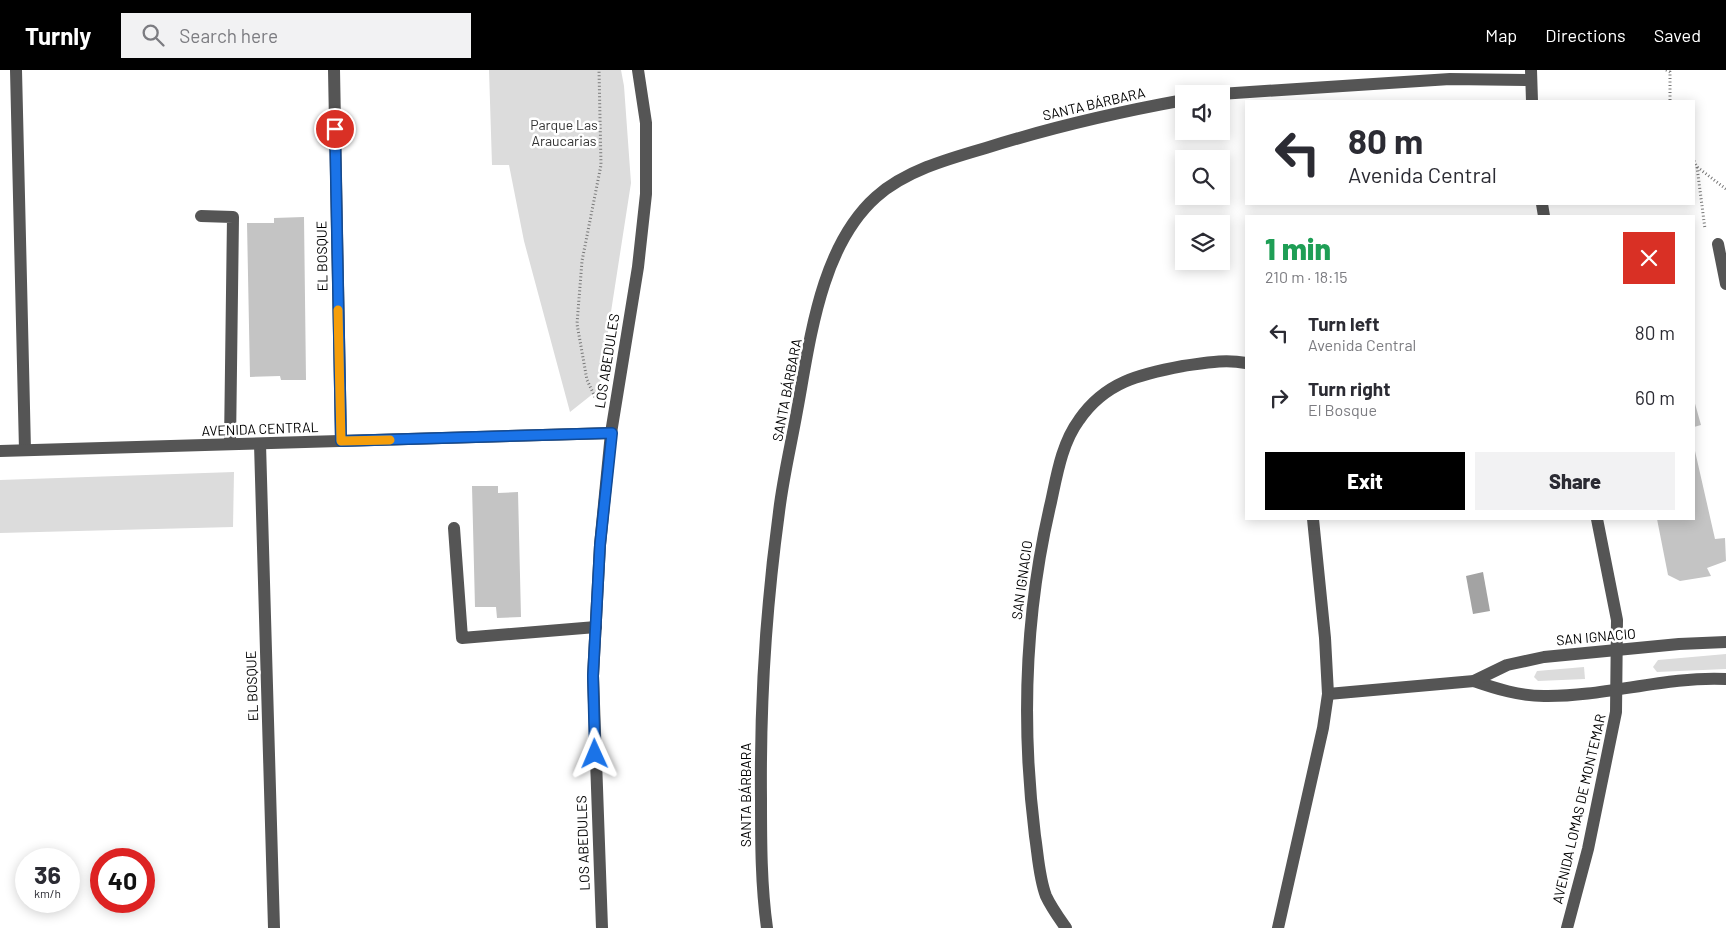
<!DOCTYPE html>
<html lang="en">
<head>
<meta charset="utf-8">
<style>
  body { margin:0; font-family:Barlow,sans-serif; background:#f2f2f3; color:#2b2b33; height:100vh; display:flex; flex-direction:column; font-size:19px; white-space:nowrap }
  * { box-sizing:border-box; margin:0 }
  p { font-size:16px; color:#7c7c81 }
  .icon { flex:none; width:28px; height:28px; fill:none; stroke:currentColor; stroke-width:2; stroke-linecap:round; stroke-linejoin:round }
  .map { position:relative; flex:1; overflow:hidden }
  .details { position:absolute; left:1245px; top:145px; width:450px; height:305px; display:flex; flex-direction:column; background:#fff; border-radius:0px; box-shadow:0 2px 12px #0003 }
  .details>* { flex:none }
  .top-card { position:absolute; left:1245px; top:30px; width:450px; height:105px; border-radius:0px; box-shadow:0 2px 12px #0003; background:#fff; color:#2b2b33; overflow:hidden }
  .controls { position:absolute; left:1175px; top:15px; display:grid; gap:10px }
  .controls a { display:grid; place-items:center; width:55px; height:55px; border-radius:0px; background:#fff; box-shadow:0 2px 12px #0003; font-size:25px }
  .speed { position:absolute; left:15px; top:778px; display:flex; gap:10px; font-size:25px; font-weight:700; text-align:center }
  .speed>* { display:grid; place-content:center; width:65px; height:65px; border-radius:50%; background:#fff; box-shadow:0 2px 12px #0003; line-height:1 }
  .speed small { font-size:12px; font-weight:400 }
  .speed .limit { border:8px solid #d22; background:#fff; color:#111 }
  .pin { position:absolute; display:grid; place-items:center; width:42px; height:42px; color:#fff; margin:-21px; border:2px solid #fff; border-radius:50%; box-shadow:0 1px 5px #0007 }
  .me { position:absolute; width:55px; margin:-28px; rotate:359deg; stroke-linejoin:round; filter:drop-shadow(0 0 4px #0008) }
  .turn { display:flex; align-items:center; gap:18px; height:105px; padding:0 20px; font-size:22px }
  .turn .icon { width:65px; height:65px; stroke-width:2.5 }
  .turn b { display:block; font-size:35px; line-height:42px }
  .round { display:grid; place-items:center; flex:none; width:52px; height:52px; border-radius:0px; background:#f2f2f3 }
  .headline { display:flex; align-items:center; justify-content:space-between; height:85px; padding:0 20px }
  h1 { font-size:30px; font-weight:800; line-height:38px; color:#1e9e55 }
  .button { display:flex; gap:10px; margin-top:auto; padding:10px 20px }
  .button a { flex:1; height:58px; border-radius:0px; background:#000; color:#fff; font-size:20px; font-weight:800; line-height:58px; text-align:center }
  .button a+a { background:#f2f2f3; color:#2b2b33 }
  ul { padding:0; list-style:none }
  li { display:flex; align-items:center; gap:15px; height:65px; padding:0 20px }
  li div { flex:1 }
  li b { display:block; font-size:19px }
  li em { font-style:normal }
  header { display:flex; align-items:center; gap:30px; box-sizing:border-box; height:70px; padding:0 25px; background:#000; color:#fff }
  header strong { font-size:24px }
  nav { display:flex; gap:28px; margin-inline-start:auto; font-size:18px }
  .search { width:350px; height:45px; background:#f2f2f3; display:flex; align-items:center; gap:12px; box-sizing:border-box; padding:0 18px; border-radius:0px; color:#7c7c81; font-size:19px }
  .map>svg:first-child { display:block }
</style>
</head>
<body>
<header>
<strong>Turnly</strong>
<div class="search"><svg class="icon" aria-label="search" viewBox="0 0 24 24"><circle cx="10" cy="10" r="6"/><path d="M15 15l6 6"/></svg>Search here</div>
<nav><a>Map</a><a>Directions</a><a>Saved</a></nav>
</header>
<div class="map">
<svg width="1726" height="858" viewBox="0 0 1726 858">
  <rect width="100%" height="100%" fill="#fff"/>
  <!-- green -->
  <g fill="#dcdcdc">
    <path d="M489 0H621L624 16 631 113 599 319 570 342 524 171 509 95H492Z"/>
    <path d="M234 402 233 457 0 463V410Z"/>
    <path d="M1726 584V599L1657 602 1653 597 1658 590Z"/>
    <path d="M1584 597 1585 609 1538 611 1534 607 1537 601Z"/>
  </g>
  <!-- water -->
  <path fill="#a3a3a3" d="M1483 502 1490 541 1473 544 1466 506Z"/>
  <!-- building -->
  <g fill="#c4c4c4">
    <path d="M304 147 306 310H281L280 306 250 307 247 153H274V148Z"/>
    <path d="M1694 330 1701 355 1694 357Z"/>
    <path d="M1695 381 1715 469 1725 468 1726 491 1707 498 1711 506 1680 511 1668 505 1657 449H1694Z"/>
    <path d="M472 416H498V423L518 422 521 547 497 548 496 537H475Z"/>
  </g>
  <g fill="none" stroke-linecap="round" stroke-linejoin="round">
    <!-- path -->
    <g stroke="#777" stroke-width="3" stroke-dasharray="1 2.5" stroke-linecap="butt">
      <path d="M1666 0 1670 2V31"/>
      <path d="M1694 91 1697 97 1726 119"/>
      <path d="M1697 97 1705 159"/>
      <path d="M595 327 587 310 577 254 582 191 601 95 599 0"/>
    </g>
    <!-- minor -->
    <g stroke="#555" stroke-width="12">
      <path d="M16 0 25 380"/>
      <path d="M334 0 341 371"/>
      <path d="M1531 0 1532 31"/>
      <path d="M1220 24 1450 9 1531 10"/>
      <path d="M1542 134 1544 146"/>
      <path d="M201 146 233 147 230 374"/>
      <path d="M1718 174 1726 214"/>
      <path d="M260 374 274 858"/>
      <path d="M0 381 611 363"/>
      <path d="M454 458 462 568 596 557"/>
      <path d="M1474 611C1497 619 1520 626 1544 626 1605 627 1665 606 1726 609"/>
      <path d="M1328 624 1474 611 1507 595 1544 587 1679 574 1726 572"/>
      <path d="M602 858 593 606 600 475 611 363 638 197 646 124V53L638 0"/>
      <path d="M767 858C761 815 761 772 761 728 760 633 766 537 779 442 783 408 791 375 797 341 810 271 820 177 876 127 906 100 951 88 989 77 1053 57 1118 42 1184 30"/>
      <path d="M1066 858C1059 848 1051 837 1046 826 1039 808 1038 785 1035 766 1021 654 1025 542 1051 432 1057 404 1062 373 1079 350 1105 312 1140 304 1183 296 1205 293 1224 289 1246 293"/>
      <path d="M1278 858 1323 658 1328 624 1325 568 1313 449"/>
      <path d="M1567 858 1588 779 1616 642 1617 550 1597 449"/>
    </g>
  </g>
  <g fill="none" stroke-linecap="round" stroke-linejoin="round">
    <!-- route casing -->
    <g stroke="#114b97" stroke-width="12">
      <path id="route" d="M335 59 341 371 612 363 600 475 593 606 595 684"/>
    </g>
    <!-- route -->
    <use href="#route" stroke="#1a73e8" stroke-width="9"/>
    <!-- slow -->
    <path stroke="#f59e0b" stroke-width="9" d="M338 240 341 371 390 370"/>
  </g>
  <g text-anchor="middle" stroke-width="5" stroke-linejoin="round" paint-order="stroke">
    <!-- street labels -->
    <g font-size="14" fill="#000" stroke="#fff">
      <text transform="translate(1094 34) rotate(-13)" y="5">SANTA BÁRBARA</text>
      <text transform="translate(322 186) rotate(-91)" y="5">EL BOSQUE</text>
      <text transform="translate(607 291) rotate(-81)" y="5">LOS ABEDULES</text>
      <text transform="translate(787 320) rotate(-79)" y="5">SANTA BÁRBARA</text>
      <text transform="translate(260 359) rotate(-2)" y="5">AVENIDA CENTRAL</text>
      <text transform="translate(1022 510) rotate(-82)" y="5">SAN IGNACIO</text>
      <text transform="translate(1596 567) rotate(-5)" y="5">SAN IGNACIO</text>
      <text transform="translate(252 616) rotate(-92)" y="5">EL BOSQUE</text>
      <text transform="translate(746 725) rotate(-90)" y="5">SANTA BÁRBARA</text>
      <text transform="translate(1579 739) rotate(-77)" y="5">AVENIDA LOMAS DE MONTEMAR</text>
      <text transform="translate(583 773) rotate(-92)" y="5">LOS ABEDULES</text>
    </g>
    <!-- park labels -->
    <g font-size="14" fill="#333" stroke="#fff">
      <text x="564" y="60">Parque Las<tspan x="564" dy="16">Araucarias</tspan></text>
    </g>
  </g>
</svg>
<div class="controls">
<a><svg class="icon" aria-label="sound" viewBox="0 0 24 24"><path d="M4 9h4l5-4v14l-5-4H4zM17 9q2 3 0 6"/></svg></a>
<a><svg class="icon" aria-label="search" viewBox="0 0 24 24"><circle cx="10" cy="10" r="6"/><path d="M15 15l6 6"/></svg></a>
<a><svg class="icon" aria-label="layers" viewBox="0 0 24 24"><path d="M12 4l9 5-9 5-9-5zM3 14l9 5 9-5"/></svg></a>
</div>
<div class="speed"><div>36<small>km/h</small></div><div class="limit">40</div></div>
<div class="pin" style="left:335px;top:59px;background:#d93025"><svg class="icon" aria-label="arrive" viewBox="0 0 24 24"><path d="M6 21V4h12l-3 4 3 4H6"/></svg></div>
<svg class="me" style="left:595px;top:684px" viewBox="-20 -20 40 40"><path d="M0-17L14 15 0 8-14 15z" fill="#1a73e8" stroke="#fff" stroke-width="4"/></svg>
<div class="top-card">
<div class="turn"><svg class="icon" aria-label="left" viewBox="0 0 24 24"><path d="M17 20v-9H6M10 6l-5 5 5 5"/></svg><div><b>80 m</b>Avenida Central</div></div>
</div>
<section class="details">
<div class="headline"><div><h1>1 min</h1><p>210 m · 18:15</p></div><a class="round" style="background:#d93025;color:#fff"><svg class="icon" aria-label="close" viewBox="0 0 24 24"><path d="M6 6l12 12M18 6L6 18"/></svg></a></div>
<ul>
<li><svg class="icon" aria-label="left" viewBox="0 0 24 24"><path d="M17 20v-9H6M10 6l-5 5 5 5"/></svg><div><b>Turn left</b><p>Avenida Central</p></div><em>80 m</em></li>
<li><svg class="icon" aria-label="right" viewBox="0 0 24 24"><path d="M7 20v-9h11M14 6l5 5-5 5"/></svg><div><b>Turn right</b><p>El Bosque</p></div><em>60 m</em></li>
</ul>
<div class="button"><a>Exit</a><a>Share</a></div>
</section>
</div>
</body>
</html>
